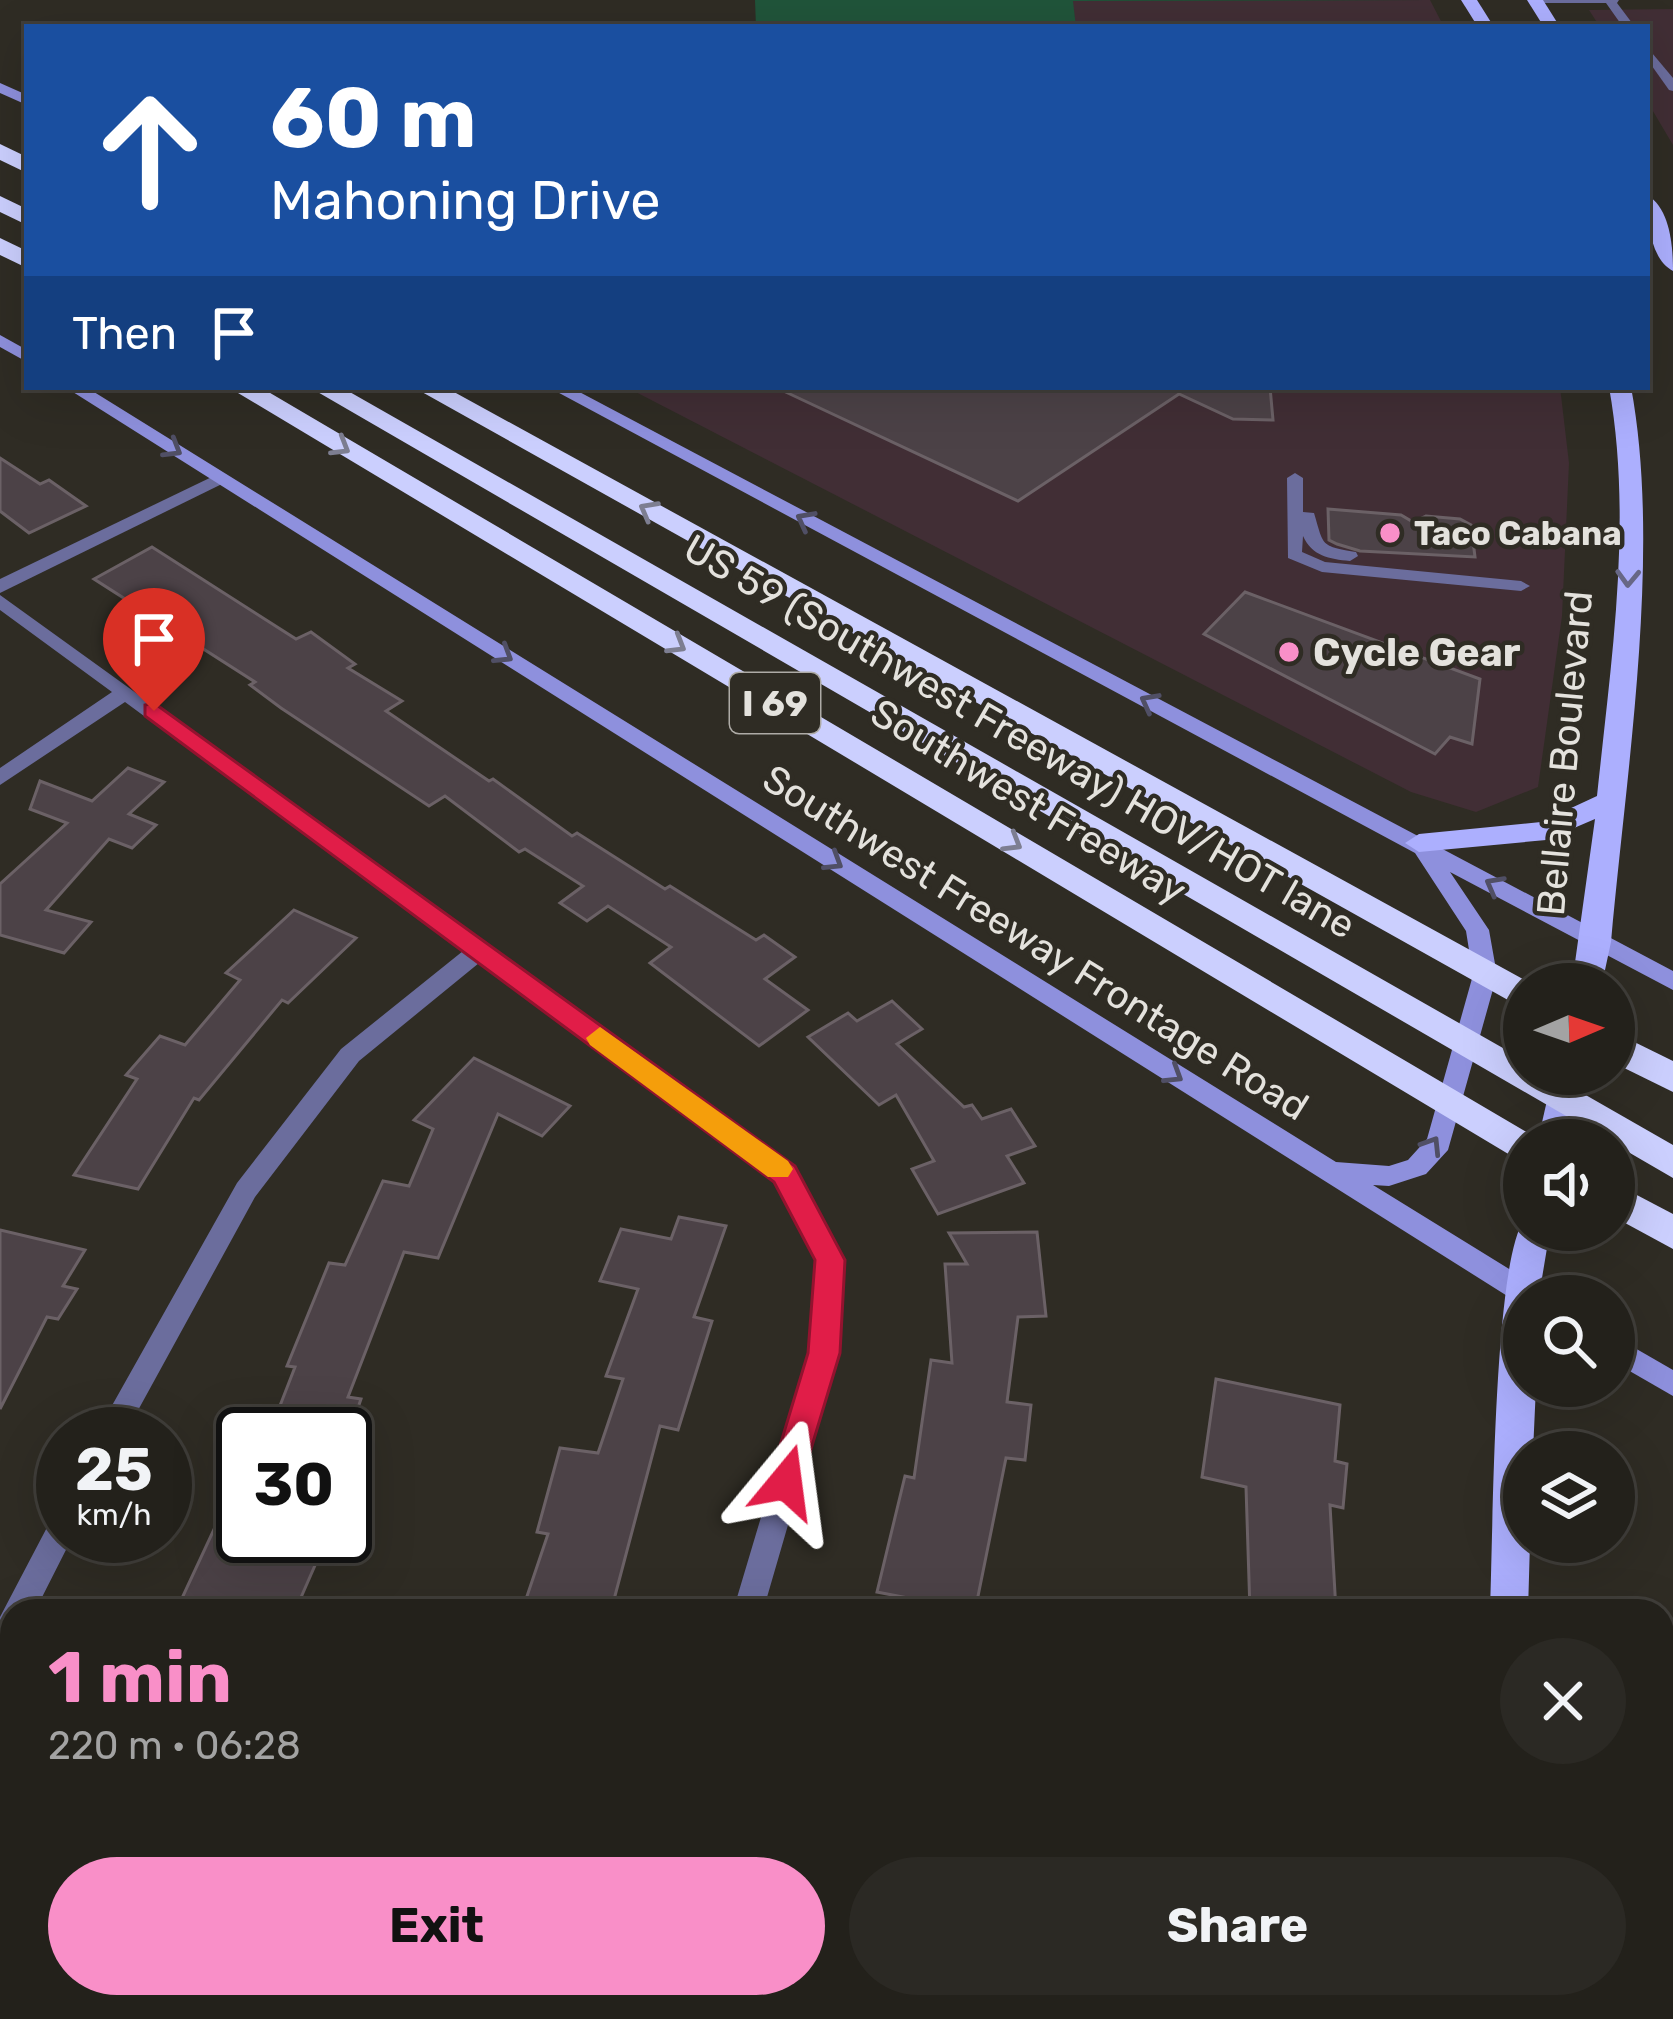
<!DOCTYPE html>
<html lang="en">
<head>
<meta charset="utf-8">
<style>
  body { margin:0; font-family:Rubik,sans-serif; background:#2b2924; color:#f1f3f6; height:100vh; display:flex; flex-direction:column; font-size:45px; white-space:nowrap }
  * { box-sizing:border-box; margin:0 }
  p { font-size:39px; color:#a3a3a3 }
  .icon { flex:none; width:66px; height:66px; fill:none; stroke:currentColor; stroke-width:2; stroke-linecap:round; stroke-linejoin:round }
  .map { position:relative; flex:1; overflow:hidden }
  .panel { position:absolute; left:0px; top:1599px; width:1674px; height:420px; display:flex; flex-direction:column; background:#23211b; border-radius:36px 36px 0 0; box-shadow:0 12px 48px #0002,0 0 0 3px #403e3a }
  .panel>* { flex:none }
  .top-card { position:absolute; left:24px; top:24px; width:1626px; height:366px; border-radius:0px; box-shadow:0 12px 48px #0002,0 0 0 3px #403e3a; background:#1a4fa0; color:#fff; overflow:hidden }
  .needle { width:78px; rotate:88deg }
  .controls { position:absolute; left:1503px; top:963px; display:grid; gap:24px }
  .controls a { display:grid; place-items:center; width:132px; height:132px; border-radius:50%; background:#23211b; box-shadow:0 12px 48px #0002,0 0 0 3px #403e3a; font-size:60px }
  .speed { position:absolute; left:36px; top:1407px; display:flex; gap:24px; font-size:60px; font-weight:700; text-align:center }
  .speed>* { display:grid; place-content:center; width:156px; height:156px; border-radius:50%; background:#23211b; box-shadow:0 12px 48px #0002,0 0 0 3px #403e3a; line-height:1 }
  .speed small { font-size:30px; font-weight:400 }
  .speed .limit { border:6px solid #111; border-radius:18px; background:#fff; color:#111 }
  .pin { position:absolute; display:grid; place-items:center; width:102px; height:102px; color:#fff; margin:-123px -51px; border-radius:50% 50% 50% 0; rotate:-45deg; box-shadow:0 0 12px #0007 }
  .pin .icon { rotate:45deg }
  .me { position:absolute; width:132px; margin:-66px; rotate:16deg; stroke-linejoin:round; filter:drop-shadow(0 0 9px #0008) }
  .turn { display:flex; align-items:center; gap:42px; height:252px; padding:0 48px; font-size:54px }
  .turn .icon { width:156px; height:156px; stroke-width:2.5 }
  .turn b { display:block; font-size:84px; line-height:102px }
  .then { display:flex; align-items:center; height:114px; padding:0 48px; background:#0003; gap:24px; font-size:45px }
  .round { display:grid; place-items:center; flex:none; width:126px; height:126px; border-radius:63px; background:#2b2924 }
  .head { display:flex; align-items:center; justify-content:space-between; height:204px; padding:0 48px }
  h1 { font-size:72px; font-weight:700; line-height:90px; color:#f98fc8 }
  .button { display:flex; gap:24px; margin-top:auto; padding:24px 48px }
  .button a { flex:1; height:138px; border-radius:72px; background:#f98fc8; color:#111; font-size:48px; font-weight:700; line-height:138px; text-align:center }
  .button a+a { background:#2b2924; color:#f1f3f6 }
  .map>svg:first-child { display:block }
</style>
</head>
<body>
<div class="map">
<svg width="1673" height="2019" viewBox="0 0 1673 2019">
  <rect width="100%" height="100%" fill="#2f2c24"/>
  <!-- commercial -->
  <g fill="#412e35">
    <path d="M1430 0 1444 27H1076L1072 1Z"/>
    <path d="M1673 9V145L1647 101V27H1600L1589 10Z"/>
    <path d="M626 387H1560L1569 463 1562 616 1538 787 1476 812 1411 792Z"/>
  </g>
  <!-- green -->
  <path fill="#20543a" d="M755 0H1430L1073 1 1076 27H756Z"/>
  <!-- building -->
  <g fill="#4c4247" stroke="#6b6166" stroke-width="3">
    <path d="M775 387H1270L1273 420 1233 419 1179 394 1018 501Z"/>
    <path d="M0 458 40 484 49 480 86 506 29 533 0 511Z"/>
    <path d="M1328 509 1401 515 1413 522 1426 516 1460 519 1471 525 1475 557 1360 551 1337 544 1329 540Z"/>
    <path d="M152 547 296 639 311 632 355 664 348 668 402 701 386 711 489 781 493 779 572 836 577 833 665 889 670 886 756 940 764 935 795 957 765 979 808 1010 759 1046 650 963 671 947 608 906 587 921 560 903 583 886 525 849 519 852 445 796 429 806 281 708 250 685 255 682 94 579Z"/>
    <path d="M1245 592 1480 679 1472 744 1450 737 1435 754 1204 634Z"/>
    <path d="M128 768 164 782 129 814 156 825 132 848 109 839 46 910 91 922 64 953 0 935V884L67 823 30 809 40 781 92 801Z"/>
    <path d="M294 910 356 938 288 1003 282 1000 199 1100 194 1098 138 1189 74 1175 137 1079 126 1075 160 1036 185 1045 240 980 226 973Z"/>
    <path d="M892 1001 922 1029 897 1044 964 1107 972 1105 982 1119 1011 1109 1035 1146 1007 1156 1024 1183 938 1214 912 1169 934 1161 896 1095 879 1105 808 1037 848 1013 857 1021Z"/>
    <path d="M474 1058 570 1106 542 1136 498 1114 438 1258 404 1252 348 1397 361 1399 349 1434H269L295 1367 287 1366 329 1263 345 1265 383 1181 409 1186 433 1129 414 1120Z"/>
    <path d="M679 1217 726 1226 694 1317 712 1321 678 1430 660 1426 611 1611H522L548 1534 537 1532 560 1448 598 1453 623 1379 606 1376 638 1289 600 1281 621 1229 671 1239Z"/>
    <path d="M0 1230 85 1250 63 1286 77 1289 58 1319 47 1317 0 1409Z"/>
    <path d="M1037 1232 1046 1316 1018 1317 1007 1402 1031 1405 1025 1460 1006 1458 975 1611 877 1592 905 1476 914 1478 931 1360 952 1363 945 1264H967L949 1233Z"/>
    <path d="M1216 1379 1340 1405 1335 1461 1347 1464 1343 1508 1330 1505 1336 1611H1250L1246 1487 1202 1477Z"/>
    <path d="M243 1467V1536H270L323 1547 295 1611H176Z"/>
  </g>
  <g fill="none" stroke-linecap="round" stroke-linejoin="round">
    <!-- service -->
    <g fill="#6b6d9d" fill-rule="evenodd">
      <path d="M1529 0H1619L1617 3 1635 27H1623L1606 3H1535Z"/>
      <path d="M1647 47 1673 78V91L1669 90 1647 59Z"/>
      <path d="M1295 473 1303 478V512L1314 513C1324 546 1320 546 1356 552L1358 556 1350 561C1329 559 1312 556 1303 536L1302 552 1325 562 1521 581 1530 586 1521 591 1322 572 1288 558 1287 478Z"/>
    </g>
    <!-- minor -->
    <g fill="#6b6d9d" fill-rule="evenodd">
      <path d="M220 473 229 478 226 482 0 593V579Z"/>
      <path d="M0 595 794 1167 843 1260 838 1353 763 1611H733L810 1353 817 1260 776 1181 479 963 359 1061 255 1197 125 1434H96L237 1183 341 1049 463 951 125 702 0 785V768L112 692 0 610Z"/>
      <path d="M63 1512V1536H73L35 1611H12V1656L0 1663V1617L53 1516Z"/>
      <path d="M627 2007H661L659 2019H625Z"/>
    </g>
    <!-- secondary -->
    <g fill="#8e90dd" fill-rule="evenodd">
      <path d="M0 83 27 95V105L0 93Z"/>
      <path d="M0 335 27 350V362L0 347Z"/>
      <path d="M65 387H86L1336 1162 1389 1166 1408 1160 1427 1139 1473 975 1466 931 1415 853 548 387H570L1673 971V990L1450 872 1489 930 1497 975 1448 1150 1426 1174 1389 1186 1373 1185 1540 1288 1544 1296H1524V1305L1520 1304Z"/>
      <path d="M1614 1336 1673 1370V1396L1614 1362Z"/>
    </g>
    <!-- primary -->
    <g fill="#acaffe" fill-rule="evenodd">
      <path d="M1461 0H1477L1494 27H1478Z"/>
      <path d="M1527 0H1543L1560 27H1544Z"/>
      <path d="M1647 195C1670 208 1673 246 1673 271 1650 259 1647 220 1647 195Z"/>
      <path d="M1609 387H1631C1662 553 1626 772 1611 942L1602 984H1572L1595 819 1546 840 1419 852 1405 843 1419 834 1541 822 1597 796C1611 662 1633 520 1609 387Z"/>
      <path d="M1553 1074H1583L1570 1140H1538Z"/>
      <path d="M1524 1220V1230H1550L1539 1296H1524V1386H1536L1533 1452H1524V1542H1530L1528 1611H1490C1493 1541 1493 1264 1524 1220Z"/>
      <path d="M1491 2007H1535L1536 2019H1492Z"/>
    </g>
    <!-- motorway -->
    <g fill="#cbcffe" fill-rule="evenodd">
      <path d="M0 144 27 157V173L0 160Z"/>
      <path d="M0 196 27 209V225L0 212Z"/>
      <path d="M0 238 27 251V268L0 255Z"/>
      <path d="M228 387H260L1540 1140H1524V1160L1510 1155Z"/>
      <path d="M309 387H341L1524 1060V1074H1549L1673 1145V1178Z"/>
      <path d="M413 387H445L1532 984H1524V1009Z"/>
      <path d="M1614 1032 1673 1061V1092L1614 1063Z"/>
      <path d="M1614 1183 1673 1214V1249L1614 1217Z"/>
    </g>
  </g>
  <!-- one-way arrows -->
  <defs><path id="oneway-chevron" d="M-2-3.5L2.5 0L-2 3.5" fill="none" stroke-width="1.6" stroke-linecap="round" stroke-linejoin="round" transform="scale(3)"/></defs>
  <g stroke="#7d7e91">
    <use href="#oneway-chevron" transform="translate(341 447) rotate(31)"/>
    <use href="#oneway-chevron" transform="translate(648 510) rotate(-151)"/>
    <use href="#oneway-chevron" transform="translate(677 645) rotate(31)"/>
    <use href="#oneway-chevron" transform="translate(1013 843) rotate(31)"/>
  </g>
  <g stroke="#504f65">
    <use href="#oneway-chevron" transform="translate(173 449) rotate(31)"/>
    <use href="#oneway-chevron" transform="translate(805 520) rotate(-152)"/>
    <use href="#oneway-chevron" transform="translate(504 655) rotate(32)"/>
    <use href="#oneway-chevron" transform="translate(1149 702) rotate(-152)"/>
    <use href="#oneway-chevron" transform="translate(834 862) rotate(32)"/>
    <use href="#oneway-chevron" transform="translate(1494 885) rotate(-151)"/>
    <use href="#oneway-chevron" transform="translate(1174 1075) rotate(32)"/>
    <use href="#oneway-chevron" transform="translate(1432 1145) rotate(-58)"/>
  </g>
  <use stroke="#676786" href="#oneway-chevron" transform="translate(1628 578) rotate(92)"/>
  <!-- route -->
  <path fill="#e11d48" stroke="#92132f" stroke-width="3" d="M154 703 795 1166 845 1260 840 1353 798 1492 786 1496 774 1492 769 1482 808 1353 815 1260 774 1182 145 716V705Z"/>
  <!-- slow -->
  <path fill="#f59e0b" d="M600 1027 788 1161 793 1169 788 1177H768L590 1045 586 1038Z"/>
  <!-- markers -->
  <g fill="#f98fc8" stroke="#2f2c24" stroke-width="4.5">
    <circle cx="1390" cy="533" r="12"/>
    <circle cx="1289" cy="652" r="12"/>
  </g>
  <g text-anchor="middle" stroke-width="9" stroke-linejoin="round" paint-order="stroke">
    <!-- far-poi labels -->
    <g font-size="33" font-weight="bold" fill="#e4e2dd" stroke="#2f2c24" text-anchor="start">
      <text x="1414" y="545">Taco Cabana</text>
    </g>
    <!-- shield labels -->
    <rect fill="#2f2c24" stroke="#aeaba6" stroke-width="3" x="730" y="673" width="90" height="60" rx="9"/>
    <g font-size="36" font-weight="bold" fill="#e4e2dd">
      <text x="775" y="716">I 69</text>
    </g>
    <!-- poi labels -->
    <g font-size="39" font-weight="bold" fill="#e4e2dd" stroke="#2f2c24" text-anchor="start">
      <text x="1313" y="666">Cycle Gear</text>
    </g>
    <!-- street labels -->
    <g font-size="39" fill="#e4e2dd" stroke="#2f2c24">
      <text transform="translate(1020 736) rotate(30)" y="14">US 59 (Southwest Freeway) HOV/HOT lane</text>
      <text transform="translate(1564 753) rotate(-85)" y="14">Bellaire Boulevard</text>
      <text transform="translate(1029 801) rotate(31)" y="14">Southwest Freeway</text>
      <text transform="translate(1036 942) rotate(32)" y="14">Southwest Freeway Frontage Road</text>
    </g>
  </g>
</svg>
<div class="controls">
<a><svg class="needle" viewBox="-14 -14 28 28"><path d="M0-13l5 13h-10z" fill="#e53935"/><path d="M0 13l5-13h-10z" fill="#a3a3a3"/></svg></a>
<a><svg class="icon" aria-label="sound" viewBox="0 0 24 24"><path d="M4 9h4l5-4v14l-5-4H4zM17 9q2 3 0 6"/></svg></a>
<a><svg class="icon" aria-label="search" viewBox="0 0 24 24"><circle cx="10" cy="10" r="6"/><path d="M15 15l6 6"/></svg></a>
<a><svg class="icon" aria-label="layers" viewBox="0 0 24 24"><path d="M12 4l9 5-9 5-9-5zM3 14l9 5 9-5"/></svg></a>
</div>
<div class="speed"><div>25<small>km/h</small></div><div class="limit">30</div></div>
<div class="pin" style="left:154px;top:711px;background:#d93025"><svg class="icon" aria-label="arrive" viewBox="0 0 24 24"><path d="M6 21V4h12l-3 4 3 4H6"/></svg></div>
<svg class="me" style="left:786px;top:1482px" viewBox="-20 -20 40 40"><path d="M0-17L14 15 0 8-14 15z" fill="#e11d48" stroke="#fff" stroke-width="4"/></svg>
<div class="top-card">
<div class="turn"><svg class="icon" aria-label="ahead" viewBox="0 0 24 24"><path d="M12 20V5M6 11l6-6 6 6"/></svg><div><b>60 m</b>Mahoning Drive</div></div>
<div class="then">Then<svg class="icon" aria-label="arrive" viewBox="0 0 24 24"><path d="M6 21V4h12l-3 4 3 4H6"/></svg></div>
</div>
<section class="panel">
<div class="head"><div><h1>1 min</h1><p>220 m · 06:28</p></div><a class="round"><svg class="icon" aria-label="close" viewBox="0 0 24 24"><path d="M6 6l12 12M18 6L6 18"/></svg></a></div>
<div class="button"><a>Exit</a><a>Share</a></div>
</section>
</div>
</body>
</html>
